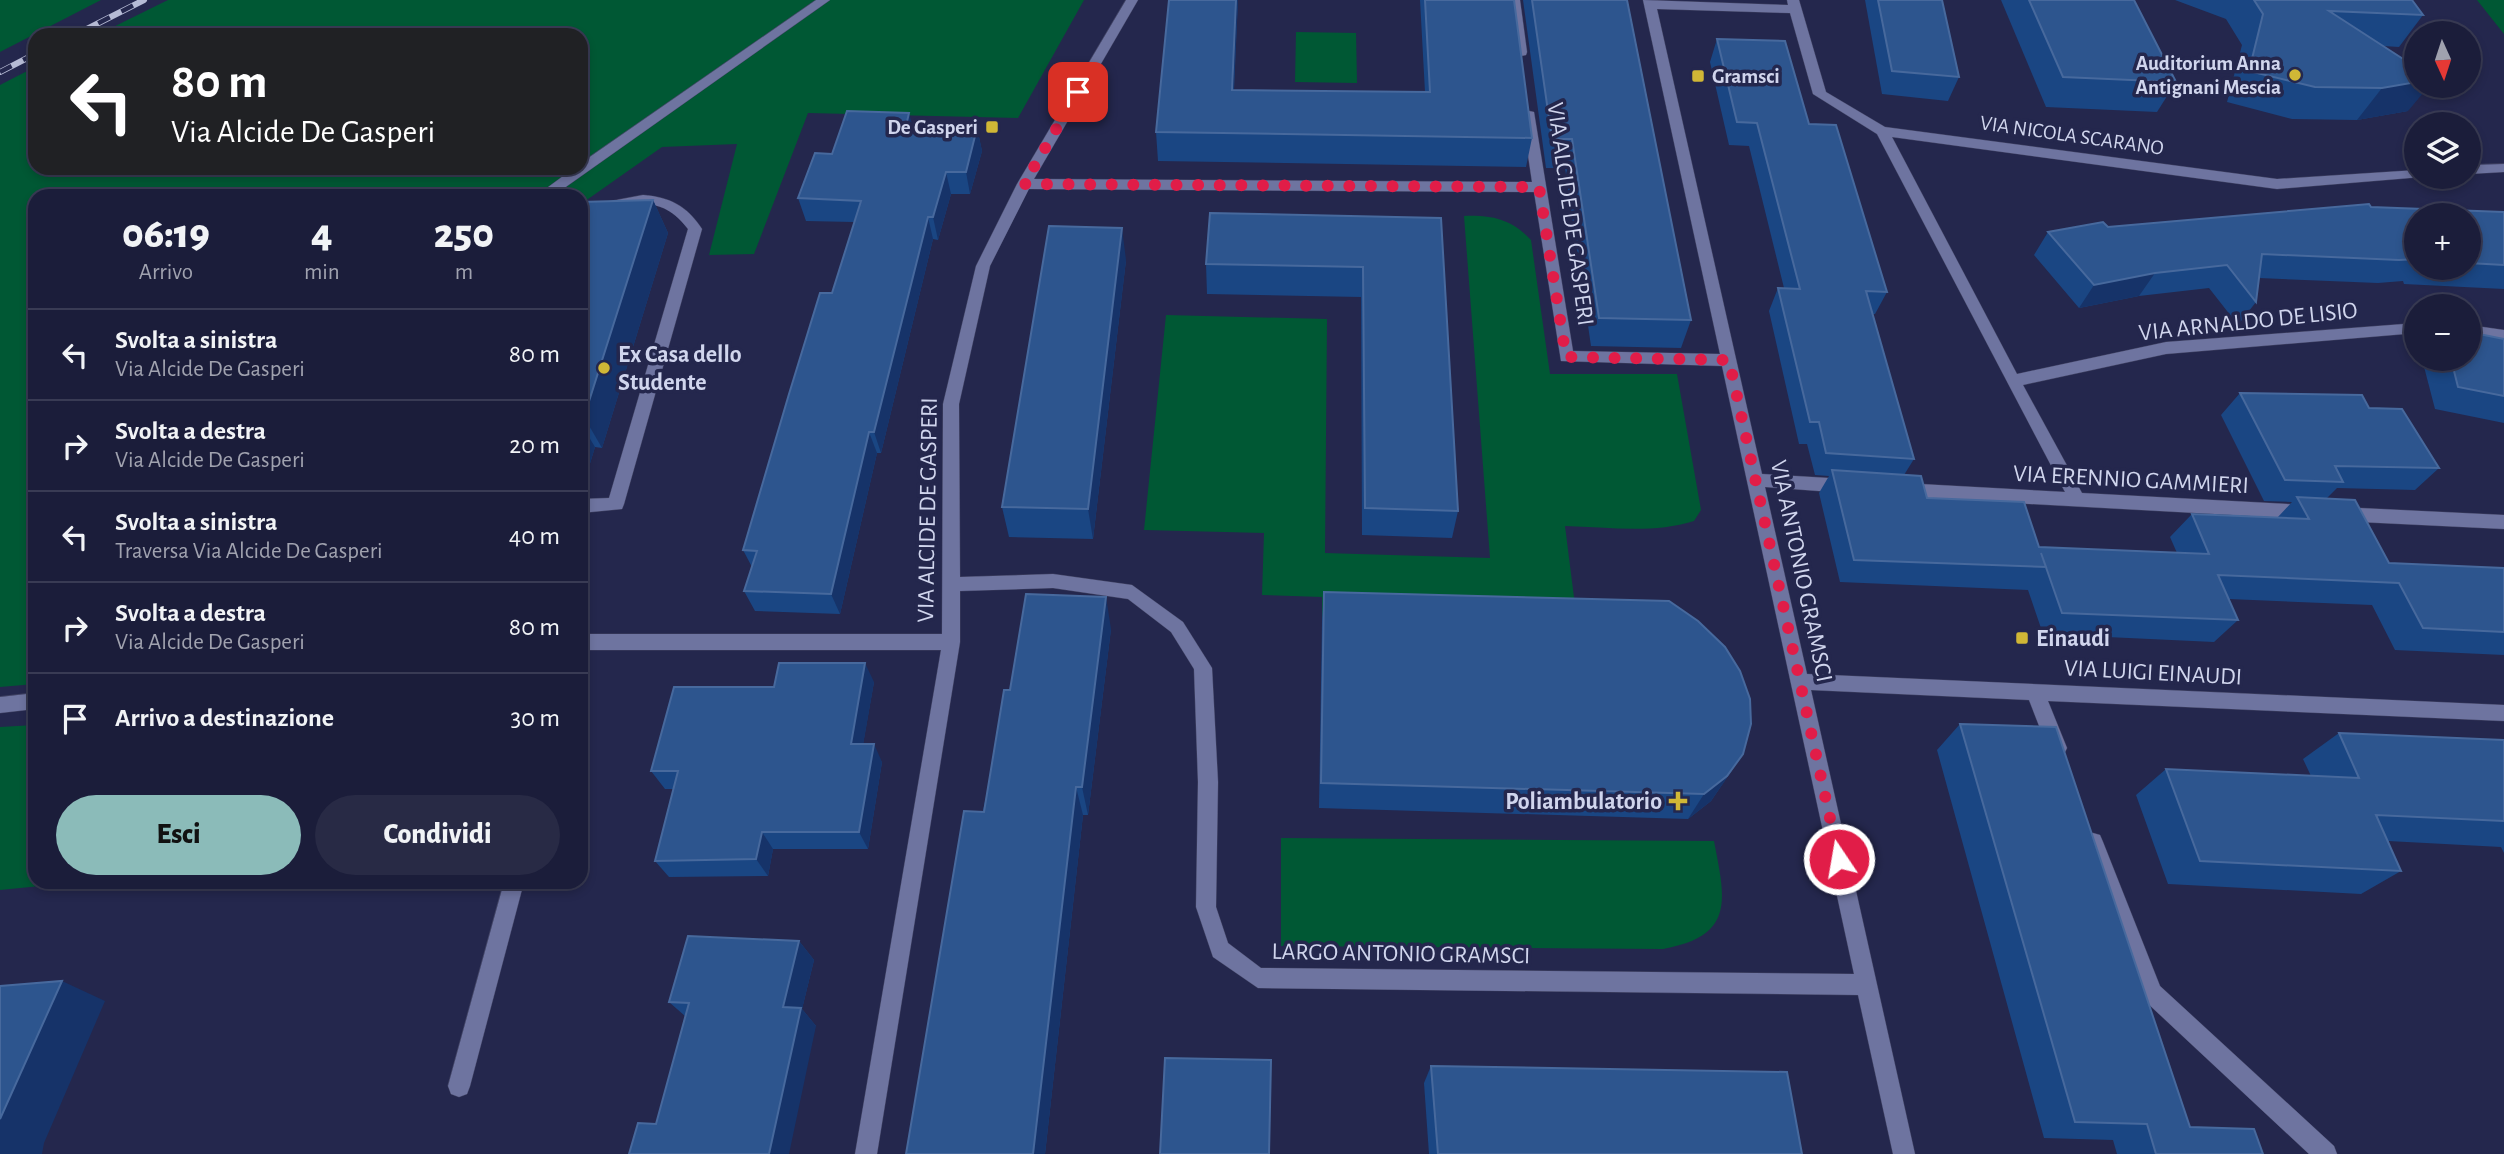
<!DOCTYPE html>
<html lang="it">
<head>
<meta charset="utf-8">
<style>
  body { margin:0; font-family:"Alegreya Sans",sans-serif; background:#282a45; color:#f1f3f6; height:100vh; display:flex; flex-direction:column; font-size:26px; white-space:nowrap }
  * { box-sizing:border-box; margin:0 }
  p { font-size:23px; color:#a0a2af }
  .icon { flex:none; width:38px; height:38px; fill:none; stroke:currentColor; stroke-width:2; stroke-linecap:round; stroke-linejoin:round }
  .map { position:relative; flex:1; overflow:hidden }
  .details { position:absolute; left:28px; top:189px; width:560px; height:700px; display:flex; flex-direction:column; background:#1b1d3a; border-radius:21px; box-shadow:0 4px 10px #0003,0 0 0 2px #393b54 }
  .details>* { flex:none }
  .guide { position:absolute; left:28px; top:28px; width:560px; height:147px; border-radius:21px; box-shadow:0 4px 10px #0003,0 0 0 2px #393b54; background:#202124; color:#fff; overflow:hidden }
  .needle { width:46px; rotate:177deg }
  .fabs { position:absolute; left:2404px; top:21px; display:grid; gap:14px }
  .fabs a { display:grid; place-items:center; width:77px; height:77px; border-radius:50%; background:#1b1d3a; box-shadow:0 4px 10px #0003,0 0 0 2px #393b54; font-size:35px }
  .pin { position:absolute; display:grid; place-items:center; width:60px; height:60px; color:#fff; margin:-30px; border-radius:14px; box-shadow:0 4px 10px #0006 }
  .me { position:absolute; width:77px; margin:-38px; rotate:348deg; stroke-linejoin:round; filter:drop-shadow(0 0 5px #0008) }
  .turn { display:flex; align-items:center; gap:24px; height:147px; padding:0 28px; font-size:32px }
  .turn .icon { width:91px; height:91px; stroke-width:2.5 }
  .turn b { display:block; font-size:49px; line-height:60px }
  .eta { display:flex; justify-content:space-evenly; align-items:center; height:119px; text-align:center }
  .eta b { font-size:42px; font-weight:800; line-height:49px }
  .primary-button { display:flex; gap:14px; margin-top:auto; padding:14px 28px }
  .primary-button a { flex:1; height:80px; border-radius:42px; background:#8bbbb9; color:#111; font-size:28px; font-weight:800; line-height:80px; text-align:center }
  .primary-button a+a { background:#282a45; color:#f1f3f6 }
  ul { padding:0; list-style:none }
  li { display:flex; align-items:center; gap:21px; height:91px; padding:0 28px; border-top:2px solid #393b54 }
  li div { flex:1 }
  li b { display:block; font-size:26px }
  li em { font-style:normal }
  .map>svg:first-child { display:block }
</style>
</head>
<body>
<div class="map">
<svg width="2504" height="1154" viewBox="0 0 2504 1154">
  <rect width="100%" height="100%" fill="#24274d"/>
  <!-- green -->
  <g fill="#005834">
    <path d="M0 0H101L0 52Z"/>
    <path d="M168 0H1084L1018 118 808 113 754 254 709 255 737 144 662 147 581 204V196H35V684L0 687V85L35 67V168H581V35H97Z"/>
    <path d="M2477 0H2504V34Z"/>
    <path d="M1296 32 1356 33 1357 83 1295 82Z"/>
    <path d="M1464 216C1492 215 1511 219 1531 240L1550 374H1677L1701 510 1694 521C1654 534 1607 527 1565 526L1578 629 1322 621V597L1262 595 1264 533 1144 530 1166 315 1327 319 1325 553 1490 558Z"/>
    <path d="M35 725V882H81L0 890V727Z"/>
    <path d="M1281 838 1714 841C1725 899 1736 936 1663 949L1281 946Z"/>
  </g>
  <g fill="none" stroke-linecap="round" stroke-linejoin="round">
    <!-- service casing -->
    <g stroke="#404262" stroke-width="1">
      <path id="service" d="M643 195C670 197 687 206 702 229L624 504 622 509 581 513V499L609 498 688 229C655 185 622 211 581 223V212L606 202Z"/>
    </g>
    <!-- minor casing -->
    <g stroke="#404262" stroke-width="1">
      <g id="minor">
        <path d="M816 0H830L553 196H536L574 168H581V163Z"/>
        <path d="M1126 0H1138L1034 179 1532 182 1522 115 1529 111 1534 112 1573 351 1720 354 1643 0 1788 5 1787 0H1799L1826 92 1885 127 2277 179 2417 170V177H2422L2277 189 1892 137 2017 374 2166 342 2417 323V333L2166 354 2023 385 2082 493 2307 505 2313 507 2315 512 2313 517 2307 519 1902 497 1896 495 1894 490 1896 485 1902 483 2065 492 1877 134 1813 94 1790 13 1657 9 1762 474 1846 479 1852 481 1854 486 1852 491 1846 493 1765 487 1807 674 2504 705V721L2048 701 2067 748 2064 754 2057 756 2050 754 2029 700 1811 690 1915 1154H1893L1858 995 1258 988 1213 957 1196 907 1198 782 1194 669 1171 632 1128 599 1053 588 960 591V642L877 1154H855L941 650H581V634H942L943 404 976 266 1017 184ZM1029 189 1534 192 1561 361 1722 366 1854 974 1261 968 1228 943 1216 907 1218 782 1212 668 1183 622 1132 585 1053 574 960 577 959 404 990 266Z"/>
        <path d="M1508 0H1520L1527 52 1526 55 1521 56 1515 52Z"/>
        <path d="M2504 164V172L2469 174V165Z"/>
        <path d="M2469 325 2504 330V340L2469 336Z"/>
        <path d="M2339 507 2504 515V529L2339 521 2333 519 2331 514 2333 509Z"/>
        <path d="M35 693V709L0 713V697Z"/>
        <path d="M2093 833 2100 835 2103 842 2160 986 2334 1146 2337 1154H2309L2144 1000 2083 842 2086 835Z"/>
        <path d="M504 882H524L470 1086 467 1094 459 1097 451 1094 448 1086Z"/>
      </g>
    </g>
    <!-- service -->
    <use href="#service" fill="#6e74a0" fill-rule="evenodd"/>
    <!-- minor -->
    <use href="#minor" fill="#6e74a0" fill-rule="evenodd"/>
    <!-- rail casing -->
    <g stroke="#b6bbd5" stroke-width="6">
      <g id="rail">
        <path d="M75 35 144 0"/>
        <path d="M0 72 35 54"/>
      </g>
    </g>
    <!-- rail -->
    <use href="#rail" stroke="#24274d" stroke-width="4.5" stroke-dasharray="13" stroke-linecap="butt"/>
  </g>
  <!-- wall -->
  <g fill="#1a4683" fill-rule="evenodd">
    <path d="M1169 0H1238L1234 90 1425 92 1420 0H1514L1532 138 1526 167 1158 161 1156 132Z"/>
    <path d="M1523 0H1627L1691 320 1681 348 1591 346 1565 168H1546Z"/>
    <path d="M1865 0H1942L1959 77 1948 101 1882 94Z"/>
    <path d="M2001 0H2134L2176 82 2157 112 2046 107Z"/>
    <path d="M2175 0H2412L2423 15 2399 47 2383 46 2408 111 2357 120 2292 119 2227 102 2242 45 2226 19Z"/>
    <path d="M1717 39 1809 124 1887 292 1875 314H1872L1914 459 1904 475 1927 498 2039 547 2177 553 2170 537 2192 514 2277 518 2292 502 2264 501 2221 415 2240 393 2369 408 2439 468 2415 490 2337 488 2326 499 2389 563 2504 568V655L2395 650 2372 605 2229 599 2238 620 2214 642 2043 634 2028 590 1840 582 1819 493 1829 476 1815 475 1807 444H1799L1769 311 1778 288H1784L1749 146 1729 145 1710 62Z"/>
    <path d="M913 126 977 128 982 151 970 194H951L938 240 933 239 881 453H877L840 614 755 611 744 591 752 567 743 550 832 293 854 222 806 221 798 198 832 154Z"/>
    <path d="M653 200 668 233 602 448 595 447 581 493V202Z"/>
    <path d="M2371 207 2504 212V289L2404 284 2403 281 2378 283 2259 278 2256 302 2238 325 2209 288 2139 296 2079 308 2034 255 2048 232ZM2417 215H2469V268H2417Z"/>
    <path d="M1441 218 1458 511 1452 538 1362 535 1361 297 1207 294 1206 264Z"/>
    <path d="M1126 260 1093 539 1009 537 1002 507Z"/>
    <path d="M2504 339V423L2435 409 2422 359H2469Z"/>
    <path d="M1324 592 1743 754 1711 801 1688 819 1319 808 1322 621Z"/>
    <path d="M1111 629 1088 815H1083L1045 1154H906L1010 690Z"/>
    <path d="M874 682 863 744 882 762 868 849H773L768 876 669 877 655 861 673 789H665L651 771 774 687Z"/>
    <path d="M1960 724 2190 1127 2263 1154H2117L2113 1140 2044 1138 1937 750Z"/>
    <path d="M2339 733 2504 740V853L2501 847 2388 841 2401 871 2361 894 2168 884 2136 795 2166 769 2311 776 2303 759Z"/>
    <path d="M799 941 814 960 802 1009 816 1026 656 1124 685 1016 669 1002Z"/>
    <path d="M1431 1066 1802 1154H1429L1424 1083Z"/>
  </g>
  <!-- shaded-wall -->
  <g fill="#163369">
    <path d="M1236 0H1238L1232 119V90Z"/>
    <path d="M2417 82V86H2429L2408 111 2357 120 2382 88Z"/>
    <path d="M909 113 915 136 906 126Z"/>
    <path d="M977 128 982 151 970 194 966 172Z"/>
    <path d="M946 172 951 194 938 240 933 217Z"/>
    <path d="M653 200 668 233 602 448 584 417Z"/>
    <path d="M928 217 933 239 881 453 874 432Z"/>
    <path d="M1122 228 1126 260 1093 539 1088 509Z"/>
    <path d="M2155 273 2139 296 2079 308 2094 285Z"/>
    <path d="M581 424 595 447 581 493Z"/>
    <path d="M869 432 877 453 840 614 831 594Z"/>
    <path d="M1106 597 1111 629 1088 815 1082 787Z"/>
    <path d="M865 663 874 682 860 763 851 744Z"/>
    <path d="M874 744 882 762 868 849 859 832Z"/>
    <path d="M1743 754 1711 801 1688 819 1704 794Z"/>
    <path d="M1076 787 1083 815 1045 1154H1033Z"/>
    <path d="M762 832 773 849 768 876 756 859Z"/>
    <path d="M799 941 814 960 802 1009 816 1026 789 1154H769L783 1007Z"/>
    <path d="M62 981 105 1001 44 1143 42 1154H0V1119Z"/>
  </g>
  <!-- building -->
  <g fill="#2d558e" stroke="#47699d" stroke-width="2">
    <path d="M1169 0H1236L1232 90 1430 92 1425 0H1514L1532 138 1156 132Z"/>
    <path d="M1532 0H1627L1691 320 1599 318 1572 139H1552Z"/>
    <path d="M1878 0H1942L1959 77 1892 71Z"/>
    <path d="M2029 0H2134L2176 82 2063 77Z"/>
    <path d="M2254 0H2412L2423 15 2329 11 2417 68V82L2382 88 2315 87 2249 71 2263 14Z"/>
    <path d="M1717 39 1785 41 1809 124 1836 125 1887 292 1866 291 1914 459 1826 453 1819 422H1810L1778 288 1800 289 1757 123 1737 122Z"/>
    <path d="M847 111 909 113 906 126 977 128 966 172H946L933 217H928L874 432H869L831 594 744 591 757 551 743 550 789 394 820 293H832L861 201 798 198 815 153 832 154Z"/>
    <path d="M653 200 584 417H581V202Z"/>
    <path d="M2369 204 2371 207 2504 212V265L2469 263V215H2417V259L2399 260 2262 254 2256 302 2227 265 2155 273 2094 285 2048 232 2103 222 2108 227Z"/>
    <path d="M1210 213 1441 218 1458 511 1365 508 1363 267 1206 264Z"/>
    <path d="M1049 226 1122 228 1088 509 1002 507Z"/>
    <path d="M2469 332 2504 339V396L2458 387 2451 359H2469Z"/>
    <path d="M2240 393 2362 395 2369 408 2402 409 2439 468 2335 466 2343 482 2285 480Z"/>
    <path d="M1832 470 1921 476 1927 498 2024 502 2039 547 2209 554 2192 514 2309 519 2297 497 2355 500 2389 563 2504 568V632L2423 628 2399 583 2218 575 2238 620 2062 613 2041 553 2046 567 1854 560Z"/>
    <path d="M1324 592 1669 601 1698 621 1725 647 1740 671 1750 699 1751 724 1743 754 1727 776 1704 794 1321 783Z"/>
    <path d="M1026 594 1106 597 1082 787H1076L1033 1154H906L964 811 984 812 1004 690H1010Z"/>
    <path d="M779 663H865L851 744H874L859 832H762L756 859 655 861 678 771H651L674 687H774Z"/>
    <path d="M1960 724 2056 727 2190 1127 2254 1129 2263 1154H2156L2147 1124 2075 1122Z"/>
    <path d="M2339 733 2504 740V821L2376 815 2401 871 2200 861 2166 769 2359 778Z"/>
    <path d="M688 936 799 941 783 1007 801 1008 769 1154H629L638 1123 656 1124 689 1003 669 1002Z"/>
    <path d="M62 981 0 1119V986Z"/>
    <path d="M1165 1058 1271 1060 1269 1154H1160Z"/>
    <path d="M1431 1066 1787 1072 1802 1154H1438Z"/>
  </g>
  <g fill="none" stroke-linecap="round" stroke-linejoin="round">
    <!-- route -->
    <path stroke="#e11d48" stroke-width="12" stroke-dasharray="0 21.6" d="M1078 92 1024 184 1539 187 1566 357 1729 360 1839 859"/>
  </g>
  <!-- markers -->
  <g fill="#d0b736" stroke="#24274d" stroke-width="2.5">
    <circle cx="2295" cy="75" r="7"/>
    <rect x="1691" y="69" width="14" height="14" rx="3.5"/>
    <rect x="985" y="120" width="14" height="14" rx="3.5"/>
    <circle cx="604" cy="368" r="7"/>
    <rect x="2015" y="631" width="14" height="14" rx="3.5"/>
    <path d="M1674.5 790.5h7v7h7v7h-7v7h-7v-7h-7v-7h7z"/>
  </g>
  <g text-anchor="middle" stroke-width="7" stroke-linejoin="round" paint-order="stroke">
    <!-- far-poi labels -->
    <g font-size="21" font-weight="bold" fill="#d0d5ed" stroke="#24274d" text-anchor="end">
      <text x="2281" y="70">Auditorium Anna<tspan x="2281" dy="24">Antignani Mescia</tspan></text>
      <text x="1712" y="83" text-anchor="start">Gramsci</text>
      <text x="978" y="134">De Gasperi</text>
    </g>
    <!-- far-street labels -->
    <g font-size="21" fill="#d0d5ed" stroke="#24274d">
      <text transform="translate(2072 135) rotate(8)" y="7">VIA NICOLA SCARANO</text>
    </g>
    <!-- street labels -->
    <g font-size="24" fill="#d0d5ed" stroke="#24274d">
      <text transform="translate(1571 214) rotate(82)" y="8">VIA ALCIDE DE GASPERI</text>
      <text transform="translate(2248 321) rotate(-6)" y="8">VIA ARNALDO DE LISIO</text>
      <text transform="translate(2131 479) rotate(3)" y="8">VIA ERENNIO GAMMIERI</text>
      <text transform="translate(927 510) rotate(-89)" y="8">VIA ALCIDE DE GASPERI</text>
      <text transform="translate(1802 571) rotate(78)" y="8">VIA ANTONIO GRAMSCI</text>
      <text transform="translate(2153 672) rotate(3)" y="8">VIA LUIGI EINAUDI</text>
      <text transform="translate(1401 953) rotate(1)" y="8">LARGO ANTONIO GRAMSCI</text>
    </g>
    <!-- poi labels -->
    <g font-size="24" font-weight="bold" fill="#d0d5ed" stroke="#24274d" text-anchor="start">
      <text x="618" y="362">Ex Casa dello<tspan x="618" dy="28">Studente</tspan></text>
      <text x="2036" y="646">Einaudi</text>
      <text x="1662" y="809" text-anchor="end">Poliambulatorio</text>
    </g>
  </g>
</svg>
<div class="fabs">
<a><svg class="needle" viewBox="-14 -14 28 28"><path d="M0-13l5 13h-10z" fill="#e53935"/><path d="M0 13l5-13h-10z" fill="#a0a2af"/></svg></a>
<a><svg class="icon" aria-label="layers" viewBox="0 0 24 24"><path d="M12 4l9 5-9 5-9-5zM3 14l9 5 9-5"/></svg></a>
<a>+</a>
<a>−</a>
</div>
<div class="pin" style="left:1078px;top:92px;background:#d93025"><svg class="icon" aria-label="arrive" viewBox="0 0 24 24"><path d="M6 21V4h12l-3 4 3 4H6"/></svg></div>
<svg class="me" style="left:1839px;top:859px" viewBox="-20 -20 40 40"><circle r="17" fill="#e11d48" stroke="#fff" stroke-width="3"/><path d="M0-11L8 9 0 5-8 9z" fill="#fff"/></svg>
<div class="guide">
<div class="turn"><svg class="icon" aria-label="left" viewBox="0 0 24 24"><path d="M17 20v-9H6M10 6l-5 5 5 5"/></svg><div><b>80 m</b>Via Alcide De Gasperi</div></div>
</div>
<section class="details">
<div class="eta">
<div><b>06:19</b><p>Arrivo</p></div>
<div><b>4</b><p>min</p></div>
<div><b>250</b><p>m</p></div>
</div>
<ul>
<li><svg class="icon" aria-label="left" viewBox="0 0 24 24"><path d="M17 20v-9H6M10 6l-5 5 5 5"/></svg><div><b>Svolta a sinistra</b><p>Via Alcide De Gasperi</p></div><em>80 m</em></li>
<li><svg class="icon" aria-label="right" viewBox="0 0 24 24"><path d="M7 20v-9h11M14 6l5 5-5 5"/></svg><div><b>Svolta a destra</b><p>Via Alcide De Gasperi</p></div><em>20 m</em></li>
<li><svg class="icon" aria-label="left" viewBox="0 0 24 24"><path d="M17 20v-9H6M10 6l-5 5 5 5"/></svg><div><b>Svolta a sinistra</b><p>Traversa Via Alcide De Gasperi</p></div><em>40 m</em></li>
<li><svg class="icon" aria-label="right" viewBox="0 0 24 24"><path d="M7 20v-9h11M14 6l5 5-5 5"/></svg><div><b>Svolta a destra</b><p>Via Alcide De Gasperi</p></div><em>80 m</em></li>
<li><svg class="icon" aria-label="arrive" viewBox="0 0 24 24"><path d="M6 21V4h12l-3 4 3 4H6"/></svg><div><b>Arrivo a destinazione</b></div><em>30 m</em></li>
</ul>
<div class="primary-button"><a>Esci</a><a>Condividi</a></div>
</section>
</div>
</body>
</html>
